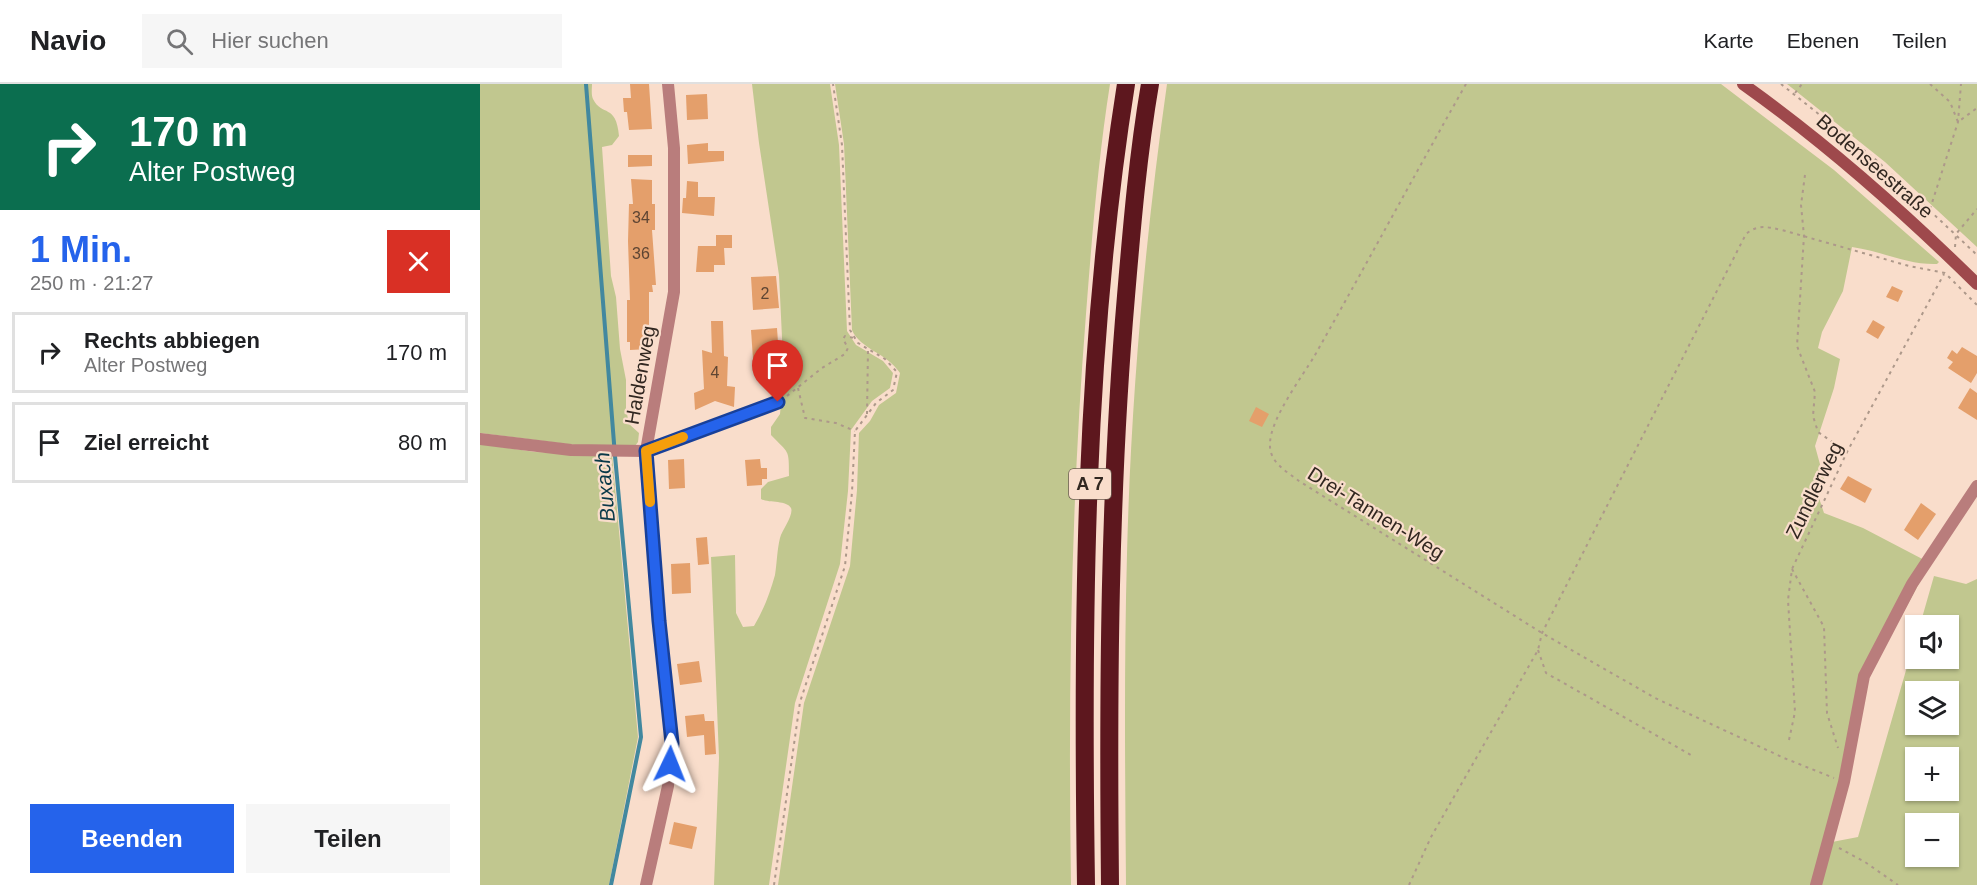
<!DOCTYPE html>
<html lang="de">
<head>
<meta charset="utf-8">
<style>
  body { margin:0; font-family:Helvetica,sans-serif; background:#f6f6f6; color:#202124; height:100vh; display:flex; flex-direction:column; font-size:22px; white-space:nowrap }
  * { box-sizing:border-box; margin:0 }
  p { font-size:20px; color:#757577 }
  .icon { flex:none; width:33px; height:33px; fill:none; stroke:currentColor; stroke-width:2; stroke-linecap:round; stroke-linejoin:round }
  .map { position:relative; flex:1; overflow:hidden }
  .details { display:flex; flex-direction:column; background:#fff; width:480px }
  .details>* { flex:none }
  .top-card { background:#0b6e4f; color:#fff; overflow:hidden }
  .fabs { position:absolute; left:1425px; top:531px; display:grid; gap:12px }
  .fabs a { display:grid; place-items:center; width:54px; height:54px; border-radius:0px; background:#fff; box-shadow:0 2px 4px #0004; font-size:30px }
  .pin { position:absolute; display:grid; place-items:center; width:51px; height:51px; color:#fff; margin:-62px -26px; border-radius:50% 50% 50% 0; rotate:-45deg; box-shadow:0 0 6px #0007 }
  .pin .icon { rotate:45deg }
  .me { position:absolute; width:66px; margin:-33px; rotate:2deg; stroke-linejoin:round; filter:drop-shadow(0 0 4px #0008) }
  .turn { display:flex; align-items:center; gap:21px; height:126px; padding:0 30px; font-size:27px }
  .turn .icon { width:78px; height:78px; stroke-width:2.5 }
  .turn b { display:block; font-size:42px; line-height:51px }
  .round { display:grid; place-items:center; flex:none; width:63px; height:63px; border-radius:0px; background:#f6f6f6 }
  .overview { display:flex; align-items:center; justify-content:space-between; height:102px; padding:0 30px }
  h1 { font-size:36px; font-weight:800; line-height:45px; color:#2563eb }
  .primary-button { display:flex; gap:12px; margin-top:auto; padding:12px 30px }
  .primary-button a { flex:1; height:69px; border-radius:0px; background:#2563eb; color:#fff; font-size:24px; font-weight:800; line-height:69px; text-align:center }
  .primary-button a+a { background:#f6f6f6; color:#202124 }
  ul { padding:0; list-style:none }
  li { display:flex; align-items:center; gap:18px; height:81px; margin:0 12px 9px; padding:0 18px; border:3px solid #e0e0e0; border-radius:0px }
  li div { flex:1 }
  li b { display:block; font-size:22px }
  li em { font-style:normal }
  header { display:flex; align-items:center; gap:36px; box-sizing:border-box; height:84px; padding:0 30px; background:#fff; border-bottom:2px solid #e0e0e0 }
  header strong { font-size:28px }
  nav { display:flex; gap:33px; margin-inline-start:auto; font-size:21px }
  .search { width:420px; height:54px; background:#f6f6f6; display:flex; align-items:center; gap:15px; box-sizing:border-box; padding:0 21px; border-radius:0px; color:#757577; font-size:22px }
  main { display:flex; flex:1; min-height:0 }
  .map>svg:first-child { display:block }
</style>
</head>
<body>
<header>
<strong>Navio</strong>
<div class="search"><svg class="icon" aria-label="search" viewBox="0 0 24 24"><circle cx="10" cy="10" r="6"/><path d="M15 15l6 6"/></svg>Hier suchen</div>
<nav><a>Karte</a><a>Ebenen</a><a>Teilen</a></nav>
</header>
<main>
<section class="details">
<div class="top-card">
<div class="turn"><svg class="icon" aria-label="right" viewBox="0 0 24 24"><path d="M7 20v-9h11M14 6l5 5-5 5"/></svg><div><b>170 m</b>Alter Postweg</div></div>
</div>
<div class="overview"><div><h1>1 Min.</h1><p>250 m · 21:27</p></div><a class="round" style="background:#d93025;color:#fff"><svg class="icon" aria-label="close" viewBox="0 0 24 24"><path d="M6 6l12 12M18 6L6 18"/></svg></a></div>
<ul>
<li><svg class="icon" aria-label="right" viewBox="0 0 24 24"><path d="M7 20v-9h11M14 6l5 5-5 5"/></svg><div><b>Rechts abbiegen</b><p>Alter Postweg</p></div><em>170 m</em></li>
<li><svg class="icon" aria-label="arrive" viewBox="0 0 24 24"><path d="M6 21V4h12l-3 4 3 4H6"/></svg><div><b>Ziel erreicht</b></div><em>80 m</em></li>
</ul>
<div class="primary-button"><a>Beenden</a><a>Teilen</a></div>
</section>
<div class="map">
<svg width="1497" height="801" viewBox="0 0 1497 801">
  <rect width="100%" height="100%" fill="#f9ddcb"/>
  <!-- green -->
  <g fill="#c1c78f" fill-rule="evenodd">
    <path d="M0 0H112C112 4 111 11 113 15 122 33 136 19 139 52L132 61 122 63 131 192 136 213 140 265 146 296V325L149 340 159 349 158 358 155 362H103L0 349Z"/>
    <path d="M272 0H350L359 61 367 247 376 261 403 277 413 289 410 304 392 317 371 346 368 407 360 480 315 619 289 801H234L239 674 231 473 255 471 256 529 263 543 274 542C284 525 290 509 295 491 297 479 297 466 300 454 302 446 314 431 311 424 307 416 288 419 281 415V405L288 398 309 392C309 364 309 370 291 351V343L300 330 302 308 303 274 299 191 279 59Z"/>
    <path d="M355 0H630C618 76 612 153 606 230 591 420 588 610 591 801H298L324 619 370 482 377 406 379 349 390 337 399 321 416 309 420 289C407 269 380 265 372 246L364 60Z"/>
    <path d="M687 0H1241L1354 86 1459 178 1457 180C1427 181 1401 167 1372 163L1363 207 1342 248 1338 264 1360 275 1354 304 1335 362 1344 395 1339 414 1344 429 1383 444 1450 479 1388 594 1352 758 1378 753 1435 555 1436 574H1468V542L1440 541 1454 492 1486 500 1497 495V801H646C645 691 644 580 647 470 651 313 665 155 687 0ZM1436 608H1468V640H1436ZM1436 674H1468V706H1436ZM1436 740H1468V772H1436Z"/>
    <path d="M1307 0H1497V163L1405 78Z"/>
    <path d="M0 360 55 368 132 371 158 653 129 801H0Z"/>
  </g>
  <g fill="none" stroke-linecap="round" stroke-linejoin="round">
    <!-- stream -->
    <path stroke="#42889f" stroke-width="4" d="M106 0 135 372 161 653 131 801"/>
  </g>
  <!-- building -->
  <g fill="#e49f6b">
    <path d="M150 0H169L172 45 149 46 147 28H144L143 14H151Z"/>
    <path d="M227 10 228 35 207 36 206 11Z"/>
    <path d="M228 59V67H244V77L208 80 207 61Z"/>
    <path d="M148 71H172V82L148 83Z"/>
    <path d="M151 95 172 96V120H175V146H172L176 201H172L173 208H169V265L150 266V258H147V216H150L148 157 149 120H153Z"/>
    <path d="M207 97 218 98V113H235L234 132 202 129 203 114H206Z"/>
    <path d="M236 151H252V164H244L245 181H234V188H216L218 162H236Z"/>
    <path d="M296 192 299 224 273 226 271 193Z"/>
    <path d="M1412 202 1423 207 1418 218 1406 213Z"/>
    <path d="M1393 236 1405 243 1398 255 1386 248Z"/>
    <path d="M231 237H243L244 272 248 273 247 302 255 303 254 323 235 317 215 326 214 309 224 305 222 266 232 269Z"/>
    <path d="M297 244 299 273 273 275 271 246Z"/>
    <path d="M1482 263 1497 272V289L1491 299 1468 284 1473 278 1467 274 1472 266 1477 270Z"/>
    <path d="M1490 304 1497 309V336L1478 324Z"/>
    <path d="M776 323 789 330 782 343 769 337Z"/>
    <path d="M204 375 205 404 189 405 188 376Z"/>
    <path d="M280 375 281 384H287V395H282V401L267 402 265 376Z"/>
    <path d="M1368 392 1392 405 1385 419 1360 405Z"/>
    <path d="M1441 419 1456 430 1438 456 1424 446Z"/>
    <path d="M227 453 229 480 218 481 216 454Z"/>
    <path d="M210 479 211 509 192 510 191 480Z"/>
    <path d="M219 577 222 598 200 601 197 580Z"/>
    <path d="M224 630 225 637H234L236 670 225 671 224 651 207 653 205 632Z"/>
    <path d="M194 738 217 743 212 765 189 760Z"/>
  </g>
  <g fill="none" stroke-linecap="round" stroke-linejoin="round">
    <!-- path -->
    <g stroke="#ad988a" stroke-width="2" stroke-dasharray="3 4.5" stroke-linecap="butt">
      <path d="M986 0C935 90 886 181 835 271 822 293 790 335 790 360 789 378 806 387 819 397L1062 549 1175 614 1304 674 1354 694"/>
      <path d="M1301 0 1395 75 1497 171"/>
      <path d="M1450 0 1470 18 1478 38 1497 24"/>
      <path d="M1315 9 1322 0"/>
      <path d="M1325 91 1321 121 1324 152 1317 262 1335 308 1333 332 1338 348 1367 368"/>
      <path d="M1450 125 1478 38 1481 0"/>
      <path d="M1475 163 1476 150 1497 125"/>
      <path d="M318 304 325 334 356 339 375 347"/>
      <path d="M307 312 342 284 365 270 368 264 363 255 365 252 374 254"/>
      <path d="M387 330 388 265"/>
      <path d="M1312 485 1344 543 1347 629 1358 664"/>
      <path d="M1058 566 1066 589 1211 671"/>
      <path d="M1309 656 1315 628 1308 516 1312 485 1367 368 1464 190"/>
      <path d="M1359 764 1385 778 1418 801"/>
      <path d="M294 801 320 618 365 482 372 408 375 347 396 319 413 306 417 288 405 275 378 259 370 246 362 61 353 0"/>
      <path d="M929 801 951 753 1058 566 1062 549 1266 150C1278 140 1287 143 1302 146L1429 182 1465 189 1497 221"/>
    </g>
    <!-- street -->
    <g stroke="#b97d7c" stroke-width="12">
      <path d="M0 355 91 366 166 367 298 318"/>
      <path d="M166 801 188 702 192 659 179 537 166 367 194 208V64L188 0"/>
      <path d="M1336 801 1364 698 1384 592 1432 500 1497 402"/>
    </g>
    <!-- secondary -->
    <path stroke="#9e494c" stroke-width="12" d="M1263 0C1346 59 1424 128 1497 200"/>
    <!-- highway -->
    <g stroke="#5d171e" stroke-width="18">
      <path d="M606 801C602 534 604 264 646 0"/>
      <path d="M630 801C628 604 629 408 646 212 652 141 658 70 670 0"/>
    </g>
  </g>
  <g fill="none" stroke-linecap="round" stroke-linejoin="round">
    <!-- route casing -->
    <g stroke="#184099" stroke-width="15">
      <path id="route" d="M190 680 192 659 179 537 166 367 298 318"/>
    </g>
    <!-- route -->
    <use href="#route" stroke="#2563eb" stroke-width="10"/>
    <!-- slow -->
    <path stroke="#f59e0b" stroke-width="10" d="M170 418 166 367 203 353"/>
  </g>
  <g text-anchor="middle" stroke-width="4.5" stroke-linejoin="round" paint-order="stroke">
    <!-- number labels -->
    <g font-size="16" fill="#5e4533">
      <text x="161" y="139">34</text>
      <text x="161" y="175">36</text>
      <text x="285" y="215">2</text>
      <text x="235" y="294">4</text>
    </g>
    <!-- shield labels -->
    <rect fill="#f9ddcb" stroke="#6d5e53" stroke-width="1.5" x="589" y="385" width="42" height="30" rx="4.5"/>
    <g font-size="18" font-weight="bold" fill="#312720">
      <text x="610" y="406">A 7</text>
    </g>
    <!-- street labels -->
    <g font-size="20" fill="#312720" stroke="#f9ddcb">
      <text transform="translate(1395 82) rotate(41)" y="7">Bodenseestraße</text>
      <text transform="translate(160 291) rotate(-80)" y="7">Haldenweg</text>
      <text transform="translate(1334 406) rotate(-64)" y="7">Zundlerweg</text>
      <text transform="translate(896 429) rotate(32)" y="7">Drei-Tannen-Weg</text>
    </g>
    <!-- water labels -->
    <g font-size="21" font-style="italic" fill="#093948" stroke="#f9ddcb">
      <text transform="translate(125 403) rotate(-95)" y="7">Buxach</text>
    </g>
  </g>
</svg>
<div class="fabs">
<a><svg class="icon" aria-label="sound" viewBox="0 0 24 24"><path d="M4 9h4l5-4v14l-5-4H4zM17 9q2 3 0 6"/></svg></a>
<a><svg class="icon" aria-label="layers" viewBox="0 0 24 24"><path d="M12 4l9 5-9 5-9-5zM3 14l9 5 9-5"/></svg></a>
<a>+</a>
<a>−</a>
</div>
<div class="pin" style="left:298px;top:318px;background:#d93025"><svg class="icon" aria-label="arrive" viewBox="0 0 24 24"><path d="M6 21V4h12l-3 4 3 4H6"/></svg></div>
<svg class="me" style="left:190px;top:680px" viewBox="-20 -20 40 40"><path d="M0-17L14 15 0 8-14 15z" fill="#2563eb" stroke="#fff" stroke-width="4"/></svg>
</div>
</main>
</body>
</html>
